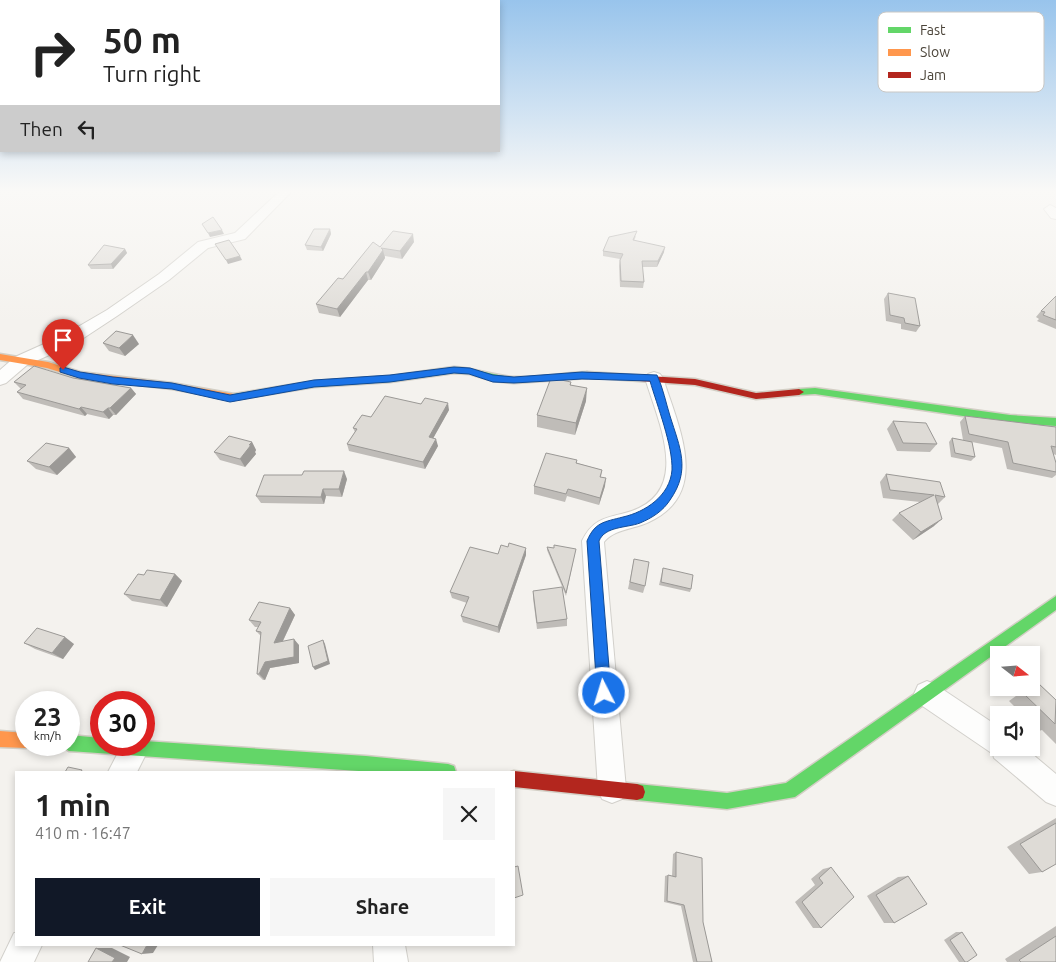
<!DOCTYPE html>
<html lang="en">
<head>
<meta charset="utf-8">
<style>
  body { margin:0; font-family:Ubuntu,sans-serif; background:#f6f6f6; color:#222; height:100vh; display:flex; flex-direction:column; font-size:19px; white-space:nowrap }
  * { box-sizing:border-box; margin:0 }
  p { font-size:16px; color:#767676 }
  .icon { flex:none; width:28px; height:28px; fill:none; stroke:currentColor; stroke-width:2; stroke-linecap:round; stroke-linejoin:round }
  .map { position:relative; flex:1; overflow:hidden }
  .panel { position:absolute; left:15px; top:771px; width:500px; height:175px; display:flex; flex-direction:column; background:#fff; border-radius:0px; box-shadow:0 2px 8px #0003 }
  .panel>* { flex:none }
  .hud { position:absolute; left:0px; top:0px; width:500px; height:152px; box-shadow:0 2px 8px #0003; background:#fff; color:#222; overflow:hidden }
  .needle { width:32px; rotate:107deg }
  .tools { position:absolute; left:990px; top:646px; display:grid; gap:10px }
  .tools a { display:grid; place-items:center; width:50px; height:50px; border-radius:0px; background:#fff; box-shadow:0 2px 8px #0003; font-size:25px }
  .speed { position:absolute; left:15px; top:691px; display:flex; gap:10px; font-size:25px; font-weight:700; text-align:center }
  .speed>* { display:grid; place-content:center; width:65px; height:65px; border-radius:50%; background:#fff; box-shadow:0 2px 8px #0003; line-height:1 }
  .speed small { font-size:12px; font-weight:400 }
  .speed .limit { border:8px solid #d22; background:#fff; color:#111 }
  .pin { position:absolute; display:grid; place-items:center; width:42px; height:42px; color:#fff; margin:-51px -21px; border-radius:50% 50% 50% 0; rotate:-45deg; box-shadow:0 0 5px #0007 }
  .pin .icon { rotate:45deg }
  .me { position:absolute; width:55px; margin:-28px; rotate:355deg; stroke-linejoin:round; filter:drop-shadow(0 0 4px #0008) }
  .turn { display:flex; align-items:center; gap:18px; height:105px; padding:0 20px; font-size:22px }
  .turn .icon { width:65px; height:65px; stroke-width:2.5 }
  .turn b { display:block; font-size:35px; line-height:42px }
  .then { display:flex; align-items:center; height:48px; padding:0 20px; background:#0003; gap:10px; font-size:19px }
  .round { display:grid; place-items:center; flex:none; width:52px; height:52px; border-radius:0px; background:#f6f6f6 }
  .head { display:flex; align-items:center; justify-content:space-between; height:85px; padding:0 20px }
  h1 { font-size:30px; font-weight:600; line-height:38px }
  .cta { display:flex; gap:10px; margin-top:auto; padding:10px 20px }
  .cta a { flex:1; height:58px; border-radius:0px; background:#111827; color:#fff; font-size:20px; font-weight:600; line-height:58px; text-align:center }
  .cta a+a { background:#f6f6f6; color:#222 }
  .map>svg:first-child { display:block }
</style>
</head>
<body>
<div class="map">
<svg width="1056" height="962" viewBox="0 0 1056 962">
  <rect width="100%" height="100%" fill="#f4f2ee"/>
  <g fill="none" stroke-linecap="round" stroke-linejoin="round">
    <!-- street casing -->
    <g stroke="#d2d0cb" stroke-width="2">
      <g id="street">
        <path d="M281 190H293L245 239 208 248 169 280 117 316 76 343 27 365 6 383 0 385V370L15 357 64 335 107 310 159 274 198 242 235 233Z"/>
        <path d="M1050 205 1056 208V219L1051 218 1044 209Z"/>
        <path d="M654 372 660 374 663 378C678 426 712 493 649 522 635 529 614 529 604 542L626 789 622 799 612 803 602 799 598 789 582 541C592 520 604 518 625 513 694 495 659 424 645 378L648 374Z"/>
        <path d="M927 681 936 685 999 727V748H1025L1056 774V806L1046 802 994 758 993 754 918 703 914 694 918 685Z"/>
        <path d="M144 738 149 748 137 772H108L122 745H144Z"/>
        <path d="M14 933H16V945H42L34 962H0Z"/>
        <path d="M373 945H405L408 962H374Z"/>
      </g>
    </g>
    <!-- fast casing -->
    <g stroke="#d3cfc5" stroke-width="3">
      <g id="fast">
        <path d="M454 367C474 368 492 375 512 377 537 378 563 373 587 372L592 375 587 378 514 383 493 381 470 374 454 373 390 382 314 387 234 400 229 397 234 394 314 381 390 376Z"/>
        <path d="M815 388 1010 415 1056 418V426L1010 423 815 394 799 395 794 392 799 389Z"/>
        <path d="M1056 596V610L795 797 727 809 637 800 631 798 629 792 631 786 637 784 727 793 786 783Z"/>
        <path d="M69 735 101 738V745H144V741L366 756 448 764 454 766 456 772H373L69 751 64 748 62 745H69Z"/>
      </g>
    </g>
    <!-- slow casing -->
    <g stroke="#d3cfc5" stroke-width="3">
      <g id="slow">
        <path d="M0 354 48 362 80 372 172 383 234 394 239 397 234 400 172 389 79 378 47 368 0 360Z"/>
        <path d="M0 731 26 733V745H31L26 748 0 747Z"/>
      </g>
    </g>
    <!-- jam casing -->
    <g stroke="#d3cfc5" stroke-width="3">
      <g id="jam">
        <path d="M587 372 695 379 756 393 799 389 804 392 799 395 756 399 695 385 584 377 582 375Z"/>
        <path d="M514 771 637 784 643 786 645 792 643 798 637 800 514 787V772H511Z"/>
      </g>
    </g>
    <!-- street -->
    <use href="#street" fill="#fdfdfc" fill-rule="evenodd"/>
    <!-- fast -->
    <use href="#fast" fill="#63d668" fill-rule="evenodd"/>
    <!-- slow -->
    <use href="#slow" fill="#ff974d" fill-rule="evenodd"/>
    <!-- jam -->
    <use href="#jam" fill="#b3261e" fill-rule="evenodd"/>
  </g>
  <!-- wall -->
  <g fill="#bfbcb8">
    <path d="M330 229 331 234 323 251 307 250 305 245Z"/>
    <path d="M636 236 634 241 664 252 657 267H642L644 282 643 288 620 287 619 266 620 259 603 256V251Z"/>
    <path d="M414 242 402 259 385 256V258L371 280H368L340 317 319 313 316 304 380 247Z"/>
    <path d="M125 249 127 253 113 269H91L88 265Z"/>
    <path d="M888 293 920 326 916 332 901 329V324L886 321 884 299Z"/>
    <path d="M1056 296V329L1037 321 1039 319 1036 317 1041 311Z"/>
    <path d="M103 343 139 344 125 356 109 351Z"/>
    <path d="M73 378 131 388 136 394 116 415H113L109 419 87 414 85 416 23 399 17 392 21 389 14 382Z"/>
    <path d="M571 382V385L586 401 575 435 537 427V415Z"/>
    <path d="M449 410 433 438 438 446 425 469 349 451 347 444 355 432 353 428Z"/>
    <path d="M965 416 1056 427V455L1053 454 1056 463V475L1052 478 1007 469 1002 448 972 442 975 457 971 461 951 457 949 442 952 438 963 440 960 422Z"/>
    <path d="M893 421 937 444 930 452 897 451 887 429Z"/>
    <path d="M252 442 256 450 255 452 256 454 245 467 220 460 214 452Z"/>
    <path d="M69 448 76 457 57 475 36 469 27 461Z"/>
    <path d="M577 460V463L602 470 601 477 605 486 599 505 567 496 565 502 534 494V486Z"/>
    <path d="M886 474 945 497 938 504 934 526 913 540 892 520 899 513 920 502 883 498 880 482Z"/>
    <path d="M347 479 342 497 326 496 324 504 261 503 256 496Z"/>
    <path d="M547 547 575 553 566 596 547 550Z"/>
    <path d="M498 554 526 555 499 633 463 622 461 616 467 603 452 598 450 592Z"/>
    <path d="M634 559 645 586 643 593 628 589Z"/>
    <path d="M663 568 691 589 690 592 659 585Z"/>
    <path d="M175 574 182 581 167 607 132 601 124 594 144 575Z"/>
    <path d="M533 591 567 619V626L537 629 533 598Z"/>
    <path d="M290 608 295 615 283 641 299 645V663L270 668 265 680H263L257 674 261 636 256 631 259 627H255L249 620Z"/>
    <path d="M24 643 74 644 63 659 35 649Z"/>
    <path d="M1038 683 1056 700V744L1042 730 1039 731 1031 723V715H1023L1009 701 1023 691 1031 688V687Z"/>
    <path d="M1056 818V864L1042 872 1029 874 1007 847Z"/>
    <path d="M676 852 703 922 712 962H693L681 906 664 902 665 876 668 875 672 876 673 854Z"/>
    <path d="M831 867 821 928H813L795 902 815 885 811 879 823 869Z"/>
    <path d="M908 876 894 923H884L867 896 898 877Z"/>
    <path d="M1056 926V962H1007L1005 959Z"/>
    <path d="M956 932H962L967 962H959L944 940Z"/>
  </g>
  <!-- shaded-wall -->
  <g fill="#9b9996">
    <path d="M330 229 331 234 323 251 321 247Z"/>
    <path d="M222 230 224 234 210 237 208 233Z"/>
    <path d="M413 234 414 242 402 259 400 251Z"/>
    <path d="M665 247 664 252 657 267 658 261Z"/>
    <path d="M125 249 127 253 113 269 111 264Z"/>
    <path d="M383 250 385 258 371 280 368 272Z"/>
    <path d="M240 256 242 260 228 264 226 260Z"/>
    <path d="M366 272 368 280 340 317 337 309Z"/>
    <path d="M133 335 139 344 125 356 119 348Z"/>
    <path d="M131 388 136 394 116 415 110 408Z"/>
    <path d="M587 388 586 401 575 435 576 423Z"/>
    <path d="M448 403 449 410 430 444 429 437Z"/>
    <path d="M81 407 87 414 85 416 79 409Z"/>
    <path d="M108 408 113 415 109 419 103 412Z"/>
    <path d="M436 439 438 446 425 469 423 462Z"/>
    <path d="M252 442 256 450 255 452 256 454 245 467 240 459Z"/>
    <path d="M69 448 76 457 57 475 49 467Z"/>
    <path d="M344 471 347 479 342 497 339 489Z"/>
    <path d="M606 478 605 486 599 505 600 498Z"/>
    <path d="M323 489 326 496 324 504 321 497Z"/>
    <path d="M942 519 934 526 913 540 921 532Z"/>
    <path d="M526 548V555L499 633 498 627Z"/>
    <path d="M175 574 182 581 167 607 160 600Z"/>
    <path d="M290 608 295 615 279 649 274 643Z"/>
    <path d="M65 637 74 644 63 659 52 653Z"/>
    <path d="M294 639 299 645V663L270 668 265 680 259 674 265 662Z"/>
    <path d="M323 640 325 644 330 664 315 670 313 667Z"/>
    <path d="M147 945H158L153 953 142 954Z"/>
    <path d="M96 948H112L130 957 127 962H112Z"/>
  </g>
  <!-- building -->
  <g fill="#dedbd6" stroke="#9b9996">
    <path d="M213 217 222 230 208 233 202 224Z"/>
    <path d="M314 229H330L321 247 305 245Z"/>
    <path d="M393 231 413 234 400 251 381 248 383 250 368 272H366L337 309 316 304 338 278 343 279 373 242 380 247Z"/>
    <path d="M637 231 633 240 665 247 658 261H642L644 282 621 281 620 260 623 254 603 251 609 237Z"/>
    <path d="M229 240 240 256 226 260 215 244Z"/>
    <path d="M104 245 125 249 111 264 88 265Z"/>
    <path d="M888 293 915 298 920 326 905 323 904 318 890 315Z"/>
    <path d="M1056 296V320L1043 315 1045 312 1041 311Z"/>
    <path d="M116 331 133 335 119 348 103 343Z"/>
    <path d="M34 366 73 378 131 388 110 408H108L103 412 81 407 79 409 17 392 26 385 14 382Z"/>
    <path d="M551 378 571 382 570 385 587 388 576 423 537 415Z"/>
    <path d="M385 396 421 404 425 398 448 403 429 437 436 439 423 462 347 444 357 429 353 428 362 415 371 417Z"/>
    <path d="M965 416 1056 427V447L1051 446 1056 463V472L1013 463 1008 442 969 434Z"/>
    <path d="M893 421 926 423 937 444 903 443Z"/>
    <path d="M229 436 252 442 249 445H251L240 459 214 452Z"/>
    <path d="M952 438 972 442 975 457 955 453Z"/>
    <path d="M46 443 69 448 49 467 27 461Z"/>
    <path d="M546 453 577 460 576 463 602 470 600 477 606 478 600 498 568 489 566 494 534 486Z"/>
    <path d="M304 471H344L339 489H323L321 497 256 496 264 475H302Z"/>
    <path d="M886 474 940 482 945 497 935 495 942 519 921 532 899 513 934 495 890 490Z"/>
    <path d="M509 543 526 548 498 627 461 616 469 597 450 592 470 547 498 554 501 545 508 547Z"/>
    <path d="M554 545 576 549 566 593 547 547 554 548Z"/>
    <path d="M634 559 649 562 645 586 630 582Z"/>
    <path d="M663 568 693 575 691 589 661 582Z"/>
    <path d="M147 570 175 574 160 600 124 594 138 574 144 575Z"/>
    <path d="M562 587 567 619 537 623 533 591Z"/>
    <path d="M259 602 290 608 274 643 294 639V657L265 662 259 674H257L261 632 256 631 261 622 249 620Z"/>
    <path d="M37 628 65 637 52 653 24 643Z"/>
    <path d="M323 640 328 661 313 667 308 646Z"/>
    <path d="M1038 683 1056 700 1055 724 1024 694Z"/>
    <path d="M68 767 82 770 81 772H65Z"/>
    <path d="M1056 823V864L1042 872 1020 844Z"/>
    <path d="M676 852 702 858 703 922 712 962H697L684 905 667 901 668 875 676 877Z"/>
    <path d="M518 866 523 895 514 898V867Z"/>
    <path d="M831 867 854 897 821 928 802 902 823 883 819 878Z"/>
    <path d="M908 876 927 904 894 923 876 895Z"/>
    <path d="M962 932 977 955 967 962H965L950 940Z"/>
    <path d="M1056 936V962H1021L1019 960Z"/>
    <path d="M120 945H147L142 954Z"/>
    <path d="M96 948 115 958 112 962H88Z"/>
  </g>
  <!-- sky -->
  <linearGradient id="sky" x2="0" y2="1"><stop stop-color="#98c4ec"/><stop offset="0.59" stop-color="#faf9f7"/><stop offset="1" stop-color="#faf9f7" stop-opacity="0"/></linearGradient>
  <rect width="1056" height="324" fill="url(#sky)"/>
  <!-- route -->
  <path fill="#1a73e8" stroke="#114b97" d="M63 367 80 372 113 377 172 383 230 395 314 380 390 375 454 367 470 368 493 375 514 377 582 372 657 375C663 388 666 403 670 416 680 448 691 470 670 500 663 511 652 518 640 523 627 528 605 526 599 541L611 693 609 698 604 700 599 698 597 693 587 541C595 522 604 522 623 517 645 512 670 496 672 470 673 446 657 405 650 381L582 379 514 383 493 382 469 374 454 373 390 382 314 387 230 402 172 389 113 384 79 378 60 372V368Z"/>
  <!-- legend -->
  <rect x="878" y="12" width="166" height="80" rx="8" fill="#fff" stroke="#c9c7c4" stroke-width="1"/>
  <rect x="888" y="27" width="23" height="6" fill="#63d668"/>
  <rect x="888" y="49" width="23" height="7" fill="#ff974d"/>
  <rect x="888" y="72" width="23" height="6" fill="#b3261e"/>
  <g font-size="14" fill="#4b4439">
    <text x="920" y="35">Fast</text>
    <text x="920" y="57">Slow</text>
    <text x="920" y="80">Jam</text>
  </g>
</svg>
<div class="tools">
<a><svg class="needle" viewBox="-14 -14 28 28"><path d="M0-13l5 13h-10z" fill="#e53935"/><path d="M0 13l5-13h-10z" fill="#767676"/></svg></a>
<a><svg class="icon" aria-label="sound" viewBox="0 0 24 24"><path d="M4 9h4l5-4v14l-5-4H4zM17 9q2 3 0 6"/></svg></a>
</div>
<div class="speed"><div>23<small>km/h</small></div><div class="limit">30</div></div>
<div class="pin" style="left:63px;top:370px;background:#d93025"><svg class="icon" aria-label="arrive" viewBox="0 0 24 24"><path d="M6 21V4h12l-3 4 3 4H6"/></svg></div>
<svg class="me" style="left:604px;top:693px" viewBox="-20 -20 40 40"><circle r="17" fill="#1a73e8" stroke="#fff" stroke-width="3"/><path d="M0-11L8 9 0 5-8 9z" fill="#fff"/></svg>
<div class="hud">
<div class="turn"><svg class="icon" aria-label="right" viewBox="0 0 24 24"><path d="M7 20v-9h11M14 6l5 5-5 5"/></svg><div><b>50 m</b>Turn right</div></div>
<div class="then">Then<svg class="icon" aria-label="left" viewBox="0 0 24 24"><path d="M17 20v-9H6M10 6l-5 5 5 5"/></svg></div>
</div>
<section class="panel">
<div class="head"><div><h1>1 min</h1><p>410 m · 16:47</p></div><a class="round"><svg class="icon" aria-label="close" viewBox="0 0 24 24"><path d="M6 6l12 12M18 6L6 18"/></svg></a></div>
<div class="cta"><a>Exit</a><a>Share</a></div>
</section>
</div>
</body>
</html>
